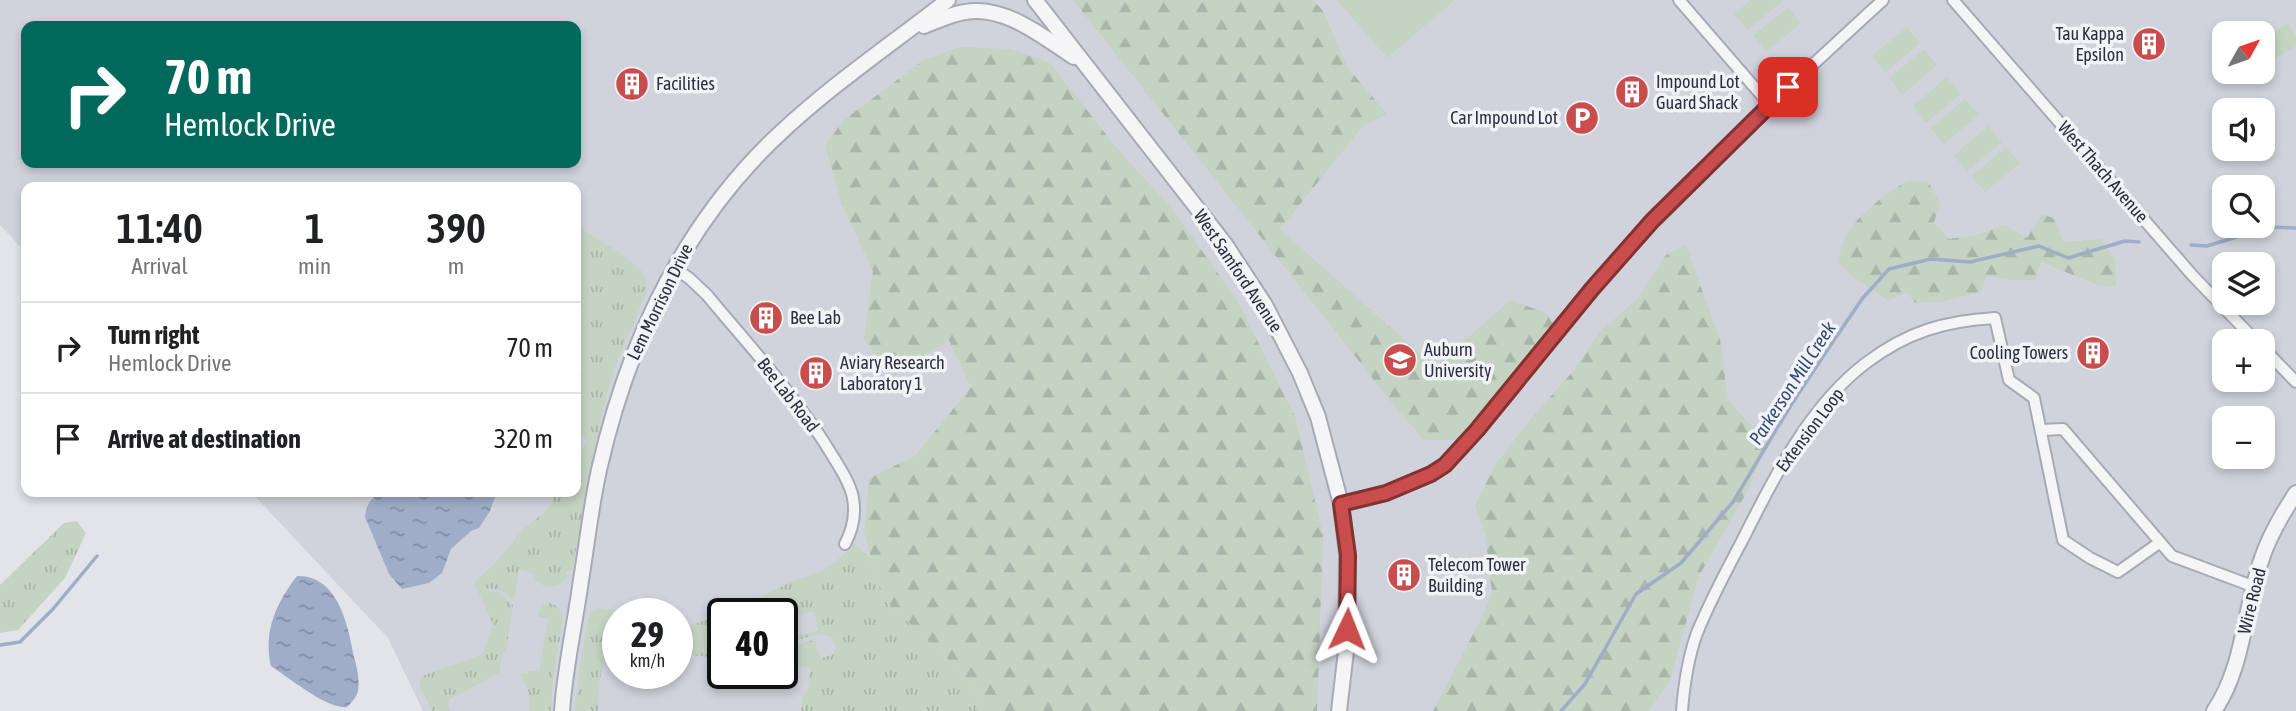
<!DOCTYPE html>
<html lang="en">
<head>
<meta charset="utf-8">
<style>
  body { margin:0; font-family:"Asap Condensed",sans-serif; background:#f6f6f6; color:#202124; height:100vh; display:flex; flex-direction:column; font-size:26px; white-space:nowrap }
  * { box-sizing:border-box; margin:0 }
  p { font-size:23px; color:#757577 }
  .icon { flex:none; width:38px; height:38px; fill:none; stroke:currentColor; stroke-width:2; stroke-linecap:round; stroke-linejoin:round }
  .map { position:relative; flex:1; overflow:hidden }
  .details { position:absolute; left:21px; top:182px; width:560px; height:315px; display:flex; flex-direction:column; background:#fff; border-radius:14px; box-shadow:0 4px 10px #0003 }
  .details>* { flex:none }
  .guide { position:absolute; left:21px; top:21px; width:560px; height:147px; border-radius:14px; box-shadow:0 4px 10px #0003; background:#00695c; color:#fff; overflow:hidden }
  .needle { width:46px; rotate:50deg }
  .tools { position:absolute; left:2212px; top:21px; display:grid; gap:14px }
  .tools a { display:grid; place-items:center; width:63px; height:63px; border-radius:14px; background:#fff; box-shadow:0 4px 10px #0003; font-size:35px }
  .speed { position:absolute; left:602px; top:598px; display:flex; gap:14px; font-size:35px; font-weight:700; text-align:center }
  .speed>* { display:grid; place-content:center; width:91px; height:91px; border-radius:50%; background:#fff; box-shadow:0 4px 10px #0003; line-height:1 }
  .speed small { font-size:18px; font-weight:400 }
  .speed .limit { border:4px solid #111; border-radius:10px; background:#fff; color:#111 }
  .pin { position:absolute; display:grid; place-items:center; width:60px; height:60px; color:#fff; margin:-30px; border-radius:14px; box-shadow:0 4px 10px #0006 }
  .me { position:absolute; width:77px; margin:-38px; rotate:2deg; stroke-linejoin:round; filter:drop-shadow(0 0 5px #0008) }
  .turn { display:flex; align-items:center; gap:24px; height:147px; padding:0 28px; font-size:32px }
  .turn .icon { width:91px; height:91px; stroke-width:2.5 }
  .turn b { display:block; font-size:49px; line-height:60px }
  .eta { display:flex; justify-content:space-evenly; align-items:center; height:119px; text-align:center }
  .eta b { font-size:42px; font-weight:600; line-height:49px }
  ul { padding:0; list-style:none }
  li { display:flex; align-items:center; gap:21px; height:91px; padding:0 28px; border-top:2px solid #e0e0e0 }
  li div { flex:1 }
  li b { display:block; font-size:26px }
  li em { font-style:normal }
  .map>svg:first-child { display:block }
</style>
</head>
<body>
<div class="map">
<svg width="2296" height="711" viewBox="0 0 2296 711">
  <defs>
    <pattern id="grass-tufts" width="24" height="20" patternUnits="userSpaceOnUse" patternTransform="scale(1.75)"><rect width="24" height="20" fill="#c5d3c3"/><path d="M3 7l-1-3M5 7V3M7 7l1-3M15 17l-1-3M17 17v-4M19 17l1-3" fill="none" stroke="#a9b5a9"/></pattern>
    <pattern id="forest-firs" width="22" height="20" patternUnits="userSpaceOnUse" patternTransform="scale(1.75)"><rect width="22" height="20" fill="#c5d3c3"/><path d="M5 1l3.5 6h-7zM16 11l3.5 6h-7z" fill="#a9b5a9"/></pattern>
    <pattern id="water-ripples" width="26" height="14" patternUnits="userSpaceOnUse" patternTransform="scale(1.75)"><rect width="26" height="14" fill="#9fadc8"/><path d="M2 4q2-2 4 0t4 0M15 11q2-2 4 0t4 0" fill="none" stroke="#828da4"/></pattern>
  </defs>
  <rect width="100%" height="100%" fill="#e2e4ea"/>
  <!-- built -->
  <path fill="#d0d3dc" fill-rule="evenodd" d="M0 0H2296V711H423L388 638 251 492H576V187H26V253L0 225ZM26 26H576V163H26ZM2224 33H2263V72H2224ZM2224 110H2263V149H2224ZM2224 187H2263V226H2224ZM2224 264H2263V303H2224ZM2224 341H2263V380H2224ZM2224 418H2263V457H2224ZM618 614H677V674H618ZM723 614H782V674H723Z"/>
  <!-- grass -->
  <g fill="url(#grass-tufts)">
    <path d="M576 225C591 235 635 260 643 273 647 279 647 287 646 294L613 372 602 414 572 570 566 572 568 576C561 589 545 590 535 580V574L519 570 515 597 512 600C503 590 494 587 481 589L499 592 513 605 506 652H503L499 673 450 699 448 705 450 711H432L419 684 422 676 483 654 493 624 475 585V581L495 563 524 528 545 512 552 503 554 492H576V459L587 440 576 433Z"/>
    <path d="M77 521 86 533 65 578 18 630 0 633V585L64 523Z"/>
    <path d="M854 543 871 559 882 598 942 653 979 694 975 711H801L803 695 808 691 810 668 790 664V648L815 639 817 651 822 658 832 655 836 648 832 637 820 634 782 644V638L818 631 814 611 782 617V614H723V658L677 654V628L690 626 739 607 793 581 824 570 845 554Z"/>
    <path d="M549 603 555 605 561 611 563 621 554 672 551 711H529V693L520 673 527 674 529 671H539L548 619 539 617 538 614 542 606Z"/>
    <path d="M600 608 635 614H618V650C596 659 600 691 598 711H575L580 664 589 616 592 611Z"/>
  </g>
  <!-- forest -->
  <g fill="url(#forest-firs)">
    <path d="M1073 0H1313L1323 11 1348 68 1387 114 1364 125 1280 229 1435 367 1510 300 1546 313 1558 331 1468 440H1424L1396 408Z"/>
    <path d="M959 47 1010 49 1050 63 1120 152 1171 207 1237 300 1295 416 1323 535 1317 711H975L979 694 942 653 882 598 864 532 869 478 915 456 971 387 949 340 893 377 864 339 873 271 842 205 825 145 844 120 922 61Z"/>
    <path d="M1908 180 1928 182 1940 202 1934 222 1949 239 1976 235 2005 225 2027 238 2042 214 2055 219 2063 242 2101 239 2115 259 2116 286H2100L2041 262 2035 280H2008L1987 276 1981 292 1941 302 1915 303 1907 292 1888 301 1856 279 1839 264C1840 257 1840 248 1843 242 1854 216 1885 195 1908 180Z"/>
    <path d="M1686 245 1720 340 1728 400 1766 442 1751 485 1699 576 1670 680 1649 711H1433L1482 617 1492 592 1485 533 1475 506 1495 465 1528 422 1574 370 1599 333 1638 298 1666 255Z"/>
  </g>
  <!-- pitch -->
  <g fill="#c5d3c3">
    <path d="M1337 0H1455L1387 58Z"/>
    <path d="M1751 0H1782L1783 1 1748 30 1734 14Z"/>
    <path d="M1788 7 1801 23 1766 52 1753 36Z"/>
    <path d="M2288 23 2296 37V46L2263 66V38Z"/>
    <path d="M1907 27 1920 43 1885 73 1872 56Z"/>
    <path d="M1924 49 1937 65 1902 95 1889 78Z"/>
    <path d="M1947 77 1961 94 1926 123 1913 106Z"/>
    <path d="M1965 99 1979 115 1944 144 1930 128Z"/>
    <path d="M1988 126 2002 142 1967 172 1954 155Z"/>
    <path d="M2006 147 2020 163 1985 192 1971 176Z"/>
  </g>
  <!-- water -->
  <g fill="url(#water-ripples)">
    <path d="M385 492H493L495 497 490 511 479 528 471 531 451 549 442 573 429 583 402 589 389 574 365 517C366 504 372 495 385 492Z"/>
    <path d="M297 576C338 575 348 625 354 657 357 667 361 684 357 694 355 699 350 704 347 707 328 710 288 677 271 666 263 632 276 603 297 576Z"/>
  </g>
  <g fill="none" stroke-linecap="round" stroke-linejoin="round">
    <!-- stream -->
    <g stroke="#9fadc8" stroke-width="3.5">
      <path d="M2191 245 2207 246 2269 227 2296 228"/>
      <path d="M0 645 20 642 53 609 97 556"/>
      <path d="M1561 711 1585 684 1636 594 1681 563 1733 502 1791 405 1828 349 1862 299 1889 269 1931 259 1970 262 2039 246 2068 258 2125 241 2139 242"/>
    </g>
    <!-- minor casing -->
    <g stroke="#a7aab4" stroke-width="14">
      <g id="minor">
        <path d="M1679 0 1769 104"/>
        <path d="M1953 0 2193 276 2256 341"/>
        <path d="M674 268 689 278 707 295C750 347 797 397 832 455 840 468 850 483 853 498 856 515 853 529 845 544"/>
        <path d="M2263 348 2296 382"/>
        <path d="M2041 430 2063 429 2172 556 2255 587"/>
        <path d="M1341 504C1374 496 1418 487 1444 465 1467 446 1485 421 1504 398 1538 355 1572 312 1608 271 1693 174 1788 87 1883 0"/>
        <path d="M1682 711C1684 684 1688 658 1697 633 1710 601 1726 571 1742 541 1773 479 1809 406 1866 363 1907 332 1944 321 1995 318L2009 380 2034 398 2063 540 2090 558 2118 572 2159 543"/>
      </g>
    </g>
    <!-- tertiary casing -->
    <g stroke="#a7aab4" stroke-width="18">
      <g id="tertiary">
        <path d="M1035 0 1225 244 1265 305 1300 373 1318 417 1341 504 1347 555 1346 651 1339 711"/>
        <path d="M924 26C937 21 951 14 965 12 1005 5 1043 37 1074 57"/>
        <path d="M562 711C565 667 575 624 581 580 587 544 591 506 599 470 625 355 674 244 756 157 813 97 883 51 948 0"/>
        <path d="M2214 711C2244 667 2244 610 2261 561 2269 536 2282 514 2296 493"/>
      </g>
    </g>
    <!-- minor -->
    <use href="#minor" stroke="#f5f5f8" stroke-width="10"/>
    <!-- tertiary -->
    <use href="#tertiary" stroke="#f5f5f8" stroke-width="14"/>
  </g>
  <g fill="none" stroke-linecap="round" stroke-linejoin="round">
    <!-- route casing -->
    <g stroke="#833232" stroke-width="18">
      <path id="route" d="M1347 629 1348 555 1341 504 1386 493 1431 474 1445 465 1477 430 1592 289 1652 221 1788 87"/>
    </g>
    <!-- route -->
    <use href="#route" stroke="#c94d4d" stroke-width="12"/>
  </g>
  <!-- icons -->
  <defs>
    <g id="building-disc" transform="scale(1.75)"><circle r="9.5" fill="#c94d4d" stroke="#f2f3f7"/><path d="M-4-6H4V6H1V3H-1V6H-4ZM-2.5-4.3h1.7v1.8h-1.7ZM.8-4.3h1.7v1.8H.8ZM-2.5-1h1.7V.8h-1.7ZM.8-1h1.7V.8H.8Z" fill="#fff"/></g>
    <g id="parking-disc" transform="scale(1.75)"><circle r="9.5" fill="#c94d4d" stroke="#f2f3f7"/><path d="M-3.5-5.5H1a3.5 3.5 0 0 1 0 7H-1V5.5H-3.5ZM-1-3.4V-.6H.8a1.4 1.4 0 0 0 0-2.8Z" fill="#fff"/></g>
    <g id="university-disc" transform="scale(1.75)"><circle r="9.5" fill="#c94d4d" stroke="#f2f3f7"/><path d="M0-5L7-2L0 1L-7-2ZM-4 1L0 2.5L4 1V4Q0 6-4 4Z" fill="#fff"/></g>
  </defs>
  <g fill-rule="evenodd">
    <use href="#building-disc" x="2149" y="44"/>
    <use href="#building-disc" x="632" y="84"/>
    <use href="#building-disc" x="1632" y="92"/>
    <use href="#parking-disc" x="1582" y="118"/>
    <use href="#building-disc" x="766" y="318"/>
    <use href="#building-disc" x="2093" y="353"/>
    <use href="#university-disc" x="1400" y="360"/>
    <use href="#building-disc" x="816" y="373"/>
    <use href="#building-disc" x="1404" y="575"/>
  </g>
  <g text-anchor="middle" stroke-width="7" stroke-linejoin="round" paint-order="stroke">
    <!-- poi labels -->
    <g font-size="18" fill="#2b3041" stroke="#f2f3f7" text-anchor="start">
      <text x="2124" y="40" text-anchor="end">Tau Kappa<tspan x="2124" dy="21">Epsilon</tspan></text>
      <text x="1656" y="88">Impound Lot<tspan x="1656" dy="21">Guard Shack</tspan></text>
      <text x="656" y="90">Facilities</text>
      <text x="1558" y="124" text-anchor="end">Car Impound Lot</text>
      <text x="790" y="324">Bee Lab</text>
      <text x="1424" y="356">Auburn<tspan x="1424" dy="21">University</tspan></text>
      <text x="2068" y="359" text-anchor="end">Cooling Towers</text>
      <text x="840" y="369">Aviary Research<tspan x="840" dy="21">Laboratory 1</tspan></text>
      <text x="1428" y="571">Telecom Tower<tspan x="1428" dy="21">Building</tspan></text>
    </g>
    <!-- street labels -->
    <g font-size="18" fill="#2b3041" stroke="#f2f3f7">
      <text transform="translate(2103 172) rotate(49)" y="6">West Thach Avenue</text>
      <text transform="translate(1238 271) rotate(56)" y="6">West Samford Avenue</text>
      <text transform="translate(660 302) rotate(-64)" y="6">Lem Morrison Drive</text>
      <text transform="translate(788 395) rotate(52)" y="6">Bee Lab Road</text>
      <text transform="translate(1810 430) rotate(-53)" y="6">Extension Loop</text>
      <text transform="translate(2252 601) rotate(-76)" y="6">Wire Road</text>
    </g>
    <!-- water labels -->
    <g font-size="19" font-style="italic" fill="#364973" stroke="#f2f3f7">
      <text transform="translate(1792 383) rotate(-57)" y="7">Parkerson Mill Creek</text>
    </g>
  </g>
</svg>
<div class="tools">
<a><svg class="needle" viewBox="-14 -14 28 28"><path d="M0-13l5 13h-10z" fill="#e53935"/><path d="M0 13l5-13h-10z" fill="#757577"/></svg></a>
<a><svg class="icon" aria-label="sound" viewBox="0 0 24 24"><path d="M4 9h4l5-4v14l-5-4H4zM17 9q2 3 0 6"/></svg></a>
<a><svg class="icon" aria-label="search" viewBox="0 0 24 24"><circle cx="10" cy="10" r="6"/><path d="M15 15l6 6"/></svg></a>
<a><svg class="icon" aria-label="layers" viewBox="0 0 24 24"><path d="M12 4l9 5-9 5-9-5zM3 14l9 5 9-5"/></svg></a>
<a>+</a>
<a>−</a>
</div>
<div class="speed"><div>29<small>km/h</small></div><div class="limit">40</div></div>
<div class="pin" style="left:1788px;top:87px;background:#d93025"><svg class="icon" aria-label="arrive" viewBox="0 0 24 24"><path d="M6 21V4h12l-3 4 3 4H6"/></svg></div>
<svg class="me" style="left:1347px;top:629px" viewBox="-20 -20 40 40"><path d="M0-17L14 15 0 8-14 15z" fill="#c94d4d" stroke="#fff" stroke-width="4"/></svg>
<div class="guide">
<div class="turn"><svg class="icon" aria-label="right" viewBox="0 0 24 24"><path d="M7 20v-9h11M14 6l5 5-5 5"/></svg><div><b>70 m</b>Hemlock Drive</div></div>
</div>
<section class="details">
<div class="eta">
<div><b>11:40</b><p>Arrival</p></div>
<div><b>1</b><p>min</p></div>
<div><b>390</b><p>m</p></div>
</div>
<ul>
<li><svg class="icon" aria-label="right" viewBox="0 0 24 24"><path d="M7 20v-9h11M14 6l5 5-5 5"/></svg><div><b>Turn right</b><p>Hemlock Drive</p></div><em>70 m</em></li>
<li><svg class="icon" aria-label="arrive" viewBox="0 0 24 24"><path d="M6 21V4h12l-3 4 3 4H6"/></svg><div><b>Arrive at destination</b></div><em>320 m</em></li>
</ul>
</section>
</div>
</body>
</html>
